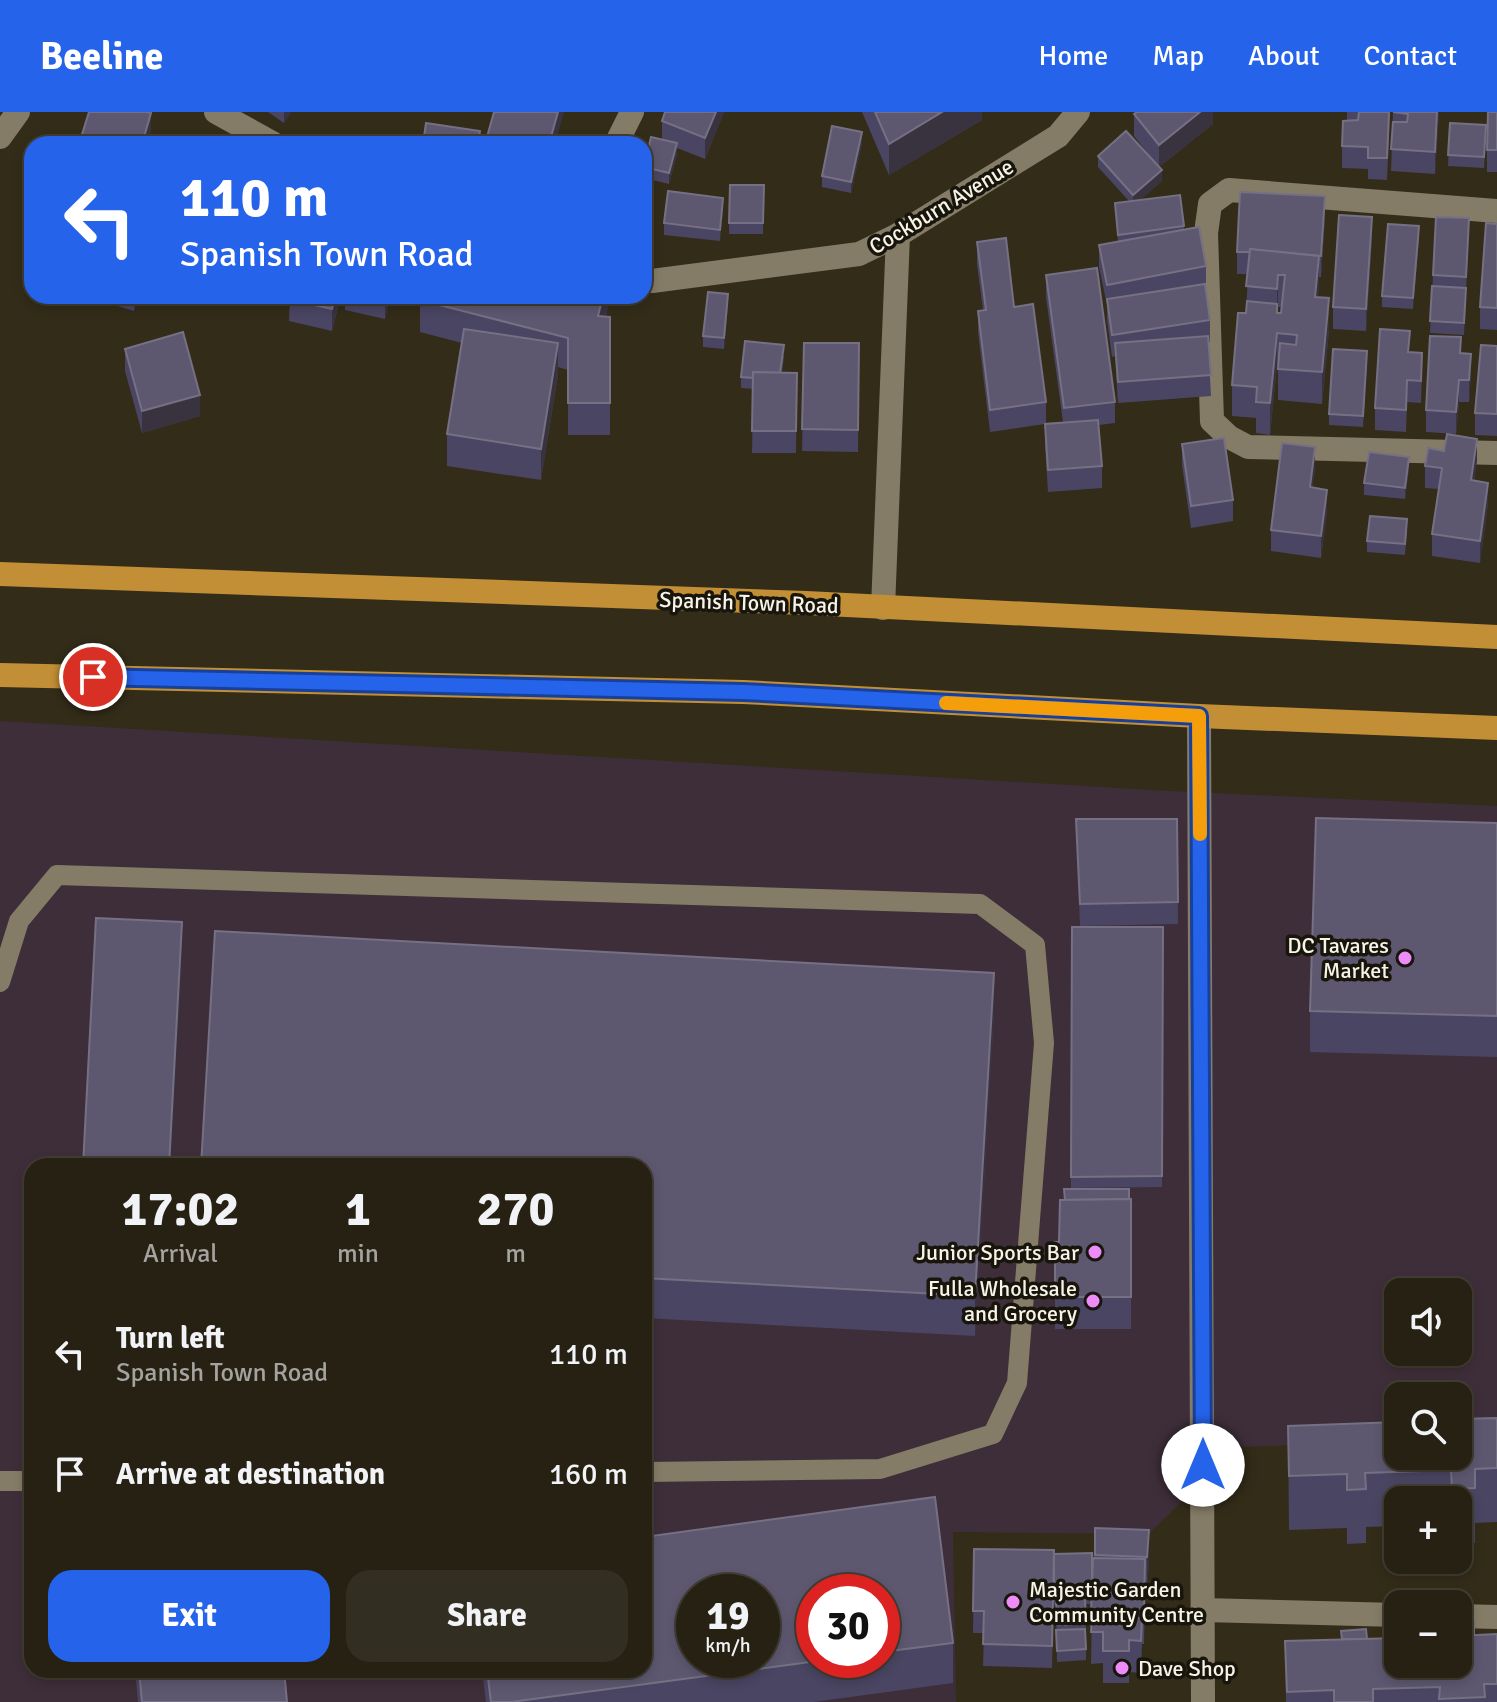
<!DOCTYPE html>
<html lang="en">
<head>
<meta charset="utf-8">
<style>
  body { margin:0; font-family:Signika,sans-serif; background:#322e21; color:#f1f3f6; height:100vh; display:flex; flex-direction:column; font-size:30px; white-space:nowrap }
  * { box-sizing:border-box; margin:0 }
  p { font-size:26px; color:#a4a3a0 }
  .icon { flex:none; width:44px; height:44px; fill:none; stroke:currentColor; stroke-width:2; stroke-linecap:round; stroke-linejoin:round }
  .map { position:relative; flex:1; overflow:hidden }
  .drawer { position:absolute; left:24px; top:1046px; width:628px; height:520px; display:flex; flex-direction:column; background:#262113; border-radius:24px; box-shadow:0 4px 12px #0003,0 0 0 2px #423e33 }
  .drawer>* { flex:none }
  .hud { position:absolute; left:24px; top:24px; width:628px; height:168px; border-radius:24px; box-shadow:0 4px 12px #0003,0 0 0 2px #423e33; background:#2563eb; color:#fff; overflow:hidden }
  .controls { position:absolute; left:1384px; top:1166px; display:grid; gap:16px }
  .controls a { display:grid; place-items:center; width:88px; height:88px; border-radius:16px; background:#262113; box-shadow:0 4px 12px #0003,0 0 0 2px #423e33; font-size:40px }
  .speed { position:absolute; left:676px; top:1462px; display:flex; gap:16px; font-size:40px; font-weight:700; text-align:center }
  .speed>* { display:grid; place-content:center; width:104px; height:104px; border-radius:50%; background:#262113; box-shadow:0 4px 12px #0003,0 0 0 2px #423e33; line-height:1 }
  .speed small { font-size:20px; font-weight:400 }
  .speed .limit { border:12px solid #d22; background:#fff; color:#111 }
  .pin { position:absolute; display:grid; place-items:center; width:68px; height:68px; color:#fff; margin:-34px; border:4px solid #fff; border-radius:50%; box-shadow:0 2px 8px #0007 }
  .me { position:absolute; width:88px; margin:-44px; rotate:0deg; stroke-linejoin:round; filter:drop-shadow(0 0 6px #0008) }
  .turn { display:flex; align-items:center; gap:28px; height:168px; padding:0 24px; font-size:36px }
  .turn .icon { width:104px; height:104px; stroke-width:2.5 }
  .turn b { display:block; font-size:56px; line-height:68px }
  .eta { display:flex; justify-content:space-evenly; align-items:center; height:136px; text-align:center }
  .eta b { font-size:48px; font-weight:700; line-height:56px }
  .action { display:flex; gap:16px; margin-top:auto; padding:16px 24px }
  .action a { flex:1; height:92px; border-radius:24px; background:#2563eb; color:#fff; font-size:32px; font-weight:700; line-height:92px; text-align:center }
  .action a+a { background:#322e21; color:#f1f3f6 }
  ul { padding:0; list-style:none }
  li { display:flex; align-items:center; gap:24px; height:120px; padding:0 24px }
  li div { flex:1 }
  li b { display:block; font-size:30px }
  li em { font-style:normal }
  header { display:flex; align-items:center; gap:48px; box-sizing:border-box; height:112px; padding:0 40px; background:#2563eb; color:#fff }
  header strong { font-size:38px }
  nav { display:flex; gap:44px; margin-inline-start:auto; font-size:28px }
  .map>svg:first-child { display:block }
</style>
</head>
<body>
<header>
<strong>Beeline</strong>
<nav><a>Home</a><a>Map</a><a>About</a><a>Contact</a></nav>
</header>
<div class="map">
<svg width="1497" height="1590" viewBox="0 0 1497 1590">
  <rect width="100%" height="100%" fill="#332c19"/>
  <!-- industrial -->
  <path fill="#3e2e39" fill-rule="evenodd" d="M0 609 1169 679 1497 694V1326L1458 1328V1284H1398V1330L1236 1335 1149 1422 953 1420 956 1590H0ZM32 1054H644V1558H32ZM1398 1180H1458V1240H1398ZM694 1480H762V1548H694ZM814 1480H882V1548H814Z"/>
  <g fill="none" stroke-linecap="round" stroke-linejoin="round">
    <!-- service -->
    <g stroke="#857c67" stroke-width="20">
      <path d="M0 870 19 809 57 763 980 792 1035 833 1044 931 1017 1271 993 1322 880 1357 644 1360"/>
      <path d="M0 1369H32"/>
    </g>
    <!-- minor -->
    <g stroke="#857c67" stroke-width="24">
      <path d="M216 0 274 32"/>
      <path d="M0 25 18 0"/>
      <path d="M616 32 632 0"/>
      <path d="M1497 99 1229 78 1210 92 1206 121 1212 309 1229 325 1248 335 1497 341"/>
      <path d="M644 168 652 169 859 142 898 123 1058 24 1078 0"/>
      <path d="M883 496 898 123"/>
      <path d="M1199 604 1203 1590"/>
      <path d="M1203 1498 1398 1503"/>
      <path d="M1458 1504 1497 1505"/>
    </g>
    <!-- trunk -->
    <g stroke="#c28f36" stroke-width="24">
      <path d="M0 462 806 491 1497 525"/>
      <path d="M0 563 743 580 1199 604 1497 616"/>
    </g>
  </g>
  <!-- wall -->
  <g fill="#4a4562" fill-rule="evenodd">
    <path d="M268 0H291L284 11Z"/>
    <path d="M665 0H724L705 47 677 36V42L669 72 644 66V52L662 27V9Z"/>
    <path d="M862 0H982V8L889 63Z"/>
    <path d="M1213 0V12L1159 55 1162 69 1140 88 1184 114V118L1206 154V176H1205L1210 208V230H1208L1211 284 1118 291 1115 244 1112 245 1107 208V193L1099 155V133L1118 130 1115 91 1129 89 1098 55V44L1157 53 1134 24V2Z"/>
    <path d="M1347 0H1390L1387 68 1368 67V57L1342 56V34L1347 9Z"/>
    <path d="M1393 0H1439L1435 62 1391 59Z"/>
    <path d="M1497 0V60H1487V38Z"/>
    <path d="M1450 11 1486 24 1484 56 1448 54Z"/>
    <path d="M487 25 555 32H487Z"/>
    <path d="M862 31 851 81 822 75V64Z"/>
    <path d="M730 73H764L763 122H729Z"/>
    <path d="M723 97 720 129 664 123V111Z"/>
    <path d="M1325 106 1321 165H1319L1318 185 1329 218 1322 292 1278 288V253H1277L1270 323 1256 321V306L1232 304V273L1246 201 1248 162H1237V140ZM1278 195H1282L1281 201H1278Z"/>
    <path d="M1497 112V218L1480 217V195Z"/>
    <path d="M1469 117 1464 223 1430 221 1433 163Z"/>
    <path d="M1372 126 1366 219 1333 217V195Z"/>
    <path d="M1419 126 1413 197 1382 195V184Z"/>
    <path d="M977 130 1014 195 1046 290V311L1063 310 1046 185V163L1115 290V311L1099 313 1102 354V376L1048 380 1045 333V312L990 320 978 220V199L983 198 977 152Z"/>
    <path d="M85 184H138L134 199Z"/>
    <rect x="258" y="184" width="31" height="5"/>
    <path d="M290 184H341L332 219 289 209Z"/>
    <path d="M345 184H390L385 207 345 198Z"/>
    <path d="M609 184V191L606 204 610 205V323H568V258L558 255V263L541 368 447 354V322L462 231 420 220V188Z"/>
    <path d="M728 193 724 237 703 235V224Z"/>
    <path d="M804 231H859L858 340 802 339Z"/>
    <path d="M1497 234V324L1475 323V301Z"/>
    <path d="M125 237 200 304 142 321 125 259Z"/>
    <path d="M1410 240 1422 263 1421 291 1407 290 1406 320 1375 318V296Z"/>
    <path d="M1461 241 1471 264 1469 290H1459L1456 322 1426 320V298Z"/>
    <path d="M784 244 782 261H797L796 341H752L753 277 741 276V265Z"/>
    <path d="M1367 250 1363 315 1329 313V302Z"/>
    <path d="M1182 332 1233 388V409L1191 416 1182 353Z"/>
    <path d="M1477 348 1474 368 1488 392 1480 451 1432 444V422L1439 377 1425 376V354Z"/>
    <path d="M1409 356 1405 387 1364 383V371Z"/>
    <path d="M1315 357 1312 376 1327 400 1321 446 1271 439V418Z"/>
    <path d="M1407 418 1405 443 1367 440V429Z"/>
    <path d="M1076 707H1177L1178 812 1080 814Z"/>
    <path d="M1497 711V945L1310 940V899Z"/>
    <path d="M1072 815H1163L1162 1075 1071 1076Z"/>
    <path d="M994 902 975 1224 644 1206V1054Z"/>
    <path d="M1129 1087H1131V1217H1055V1130H1059Z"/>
    <path d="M1497 1306V1410L1475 1411V1431H1458V1388H1398V1414L1366 1415V1431L1347 1432V1416L1289 1418 1288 1314Z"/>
    <path d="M935 1385 953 1531V1571L814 1590H486L482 1558H644V1425ZM694 1480H762V1548H694ZM814 1480H882V1548H814Z"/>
    <path d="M1095 1416 1149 1418V1450L1147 1477 1145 1476 1144 1532H1142L1141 1561 1129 1560V1571H1103V1551L1091 1552 1092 1492H1086V1548L1057 1550 1056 1493H1054V1475L1052 1556 983 1554 984 1521H973L974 1437 1054 1442 1092 1475Z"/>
    <path d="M1497 1522V1590H1286L1285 1529Z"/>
    <path d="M135 1558H284L287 1590H138Z"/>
  </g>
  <!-- shaded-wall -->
  <g fill="#39333f">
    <path d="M284 0H291L284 11Z"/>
    <path d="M558 0H564L555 32H549Z"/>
    <path d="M716 0H724L705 47V26Z"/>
    <path d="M942 0H982V8L889 63V32Z"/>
    <path d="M1200 0H1213V12L1159 55V33Z"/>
    <path d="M1437 0H1439L1435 62V40Z"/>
    <path d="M151 1V23L148 32H142Z"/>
    <path d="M862 20V31L851 81V70Z"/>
    <path d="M677 31V42L669 72V61Z"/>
    <path d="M1162 58V69L1133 94V83Z"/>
    <path d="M1325 84V106L1321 165V144Z"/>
    <path d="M723 86V97L720 129V118Z"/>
    <path d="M1372 105V126L1366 219V197Z"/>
    <path d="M1419 114V126L1413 197V186Z"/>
    <path d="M1319 144V176L1315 217V185Z"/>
    <path d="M1278 163V195L1277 209V177Z"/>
    <path d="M728 182V193L724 237V226Z"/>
    <path d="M134 184H138L134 199Z"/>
    <path d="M335 184H341L332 219V197Z"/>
    <path d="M385 184H390L385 207Z"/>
    <path d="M603 184H609V191L598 236V204Z"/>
    <path d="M1329 186V218L1322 292V260Z"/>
    <path d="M1277 221V253L1270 323V291Z"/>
    <path d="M558 231V263L541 368V337Z"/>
    <path d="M1471 242V264L1469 290V268Z"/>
    <path d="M1459 268V290L1456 322V300Z"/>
    <path d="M200 283V304L142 321V299Z"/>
    <path d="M1477 327V348L1471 390V368Z"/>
    <path d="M1315 335V357L1310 397V375Z"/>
    <path d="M1409 345V356L1405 387V376Z"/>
    <path d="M1488 371V392L1480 451V429Z"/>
    <path d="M1327 378V400L1321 446V424Z"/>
    <path d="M182 810V850L171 1054H169Z"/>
    <path d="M994 861V902L975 1224V1184Z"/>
    <path d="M1149 1418V1450L1147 1477V1445Z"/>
  </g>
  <!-- building -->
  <g fill="#5d5870" stroke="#757083" stroke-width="2" fill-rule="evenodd">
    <path d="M89 0H146L151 1 142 32H79Z"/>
    <path d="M494 0H558L549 32H514L487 25Z"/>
    <path d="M665 0H716L705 26 662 9Z"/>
    <path d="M875 0H942L889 32Z"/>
    <path d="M1137 0H1200L1159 33 1134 2Z"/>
    <path d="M1359 0H1389L1387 46H1368V35L1342 34 1343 9 1358 8Z"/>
    <path d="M1393 0H1437L1435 40 1391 37 1393 10H1407L1408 2Z"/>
    <path d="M1488 0H1497V38H1487Z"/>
    <path d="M426 11 480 19 478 32H423Z"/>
    <path d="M1450 11 1486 13 1484 45 1448 43Z"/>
    <path d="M832 14 862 20 851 70 822 64Z"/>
    <path d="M1126 19 1162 58 1133 83 1098 44Z"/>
    <path d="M651 25 677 31 669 61 644 55Z"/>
    <path d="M730 73H764L763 111H729Z"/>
    <path d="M668 79 723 86 720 118 664 111Z"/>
    <path d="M1240 80 1325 84 1321 144 1250 137V140H1237Z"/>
    <path d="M1180 83 1184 114 1118 123 1115 91Z"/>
    <path d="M1339 103 1372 105 1366 197 1333 195Z"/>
    <path d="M1436 105 1469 106 1466 165 1433 163Z"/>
    <path d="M1486 111 1497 112V196L1480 195Z"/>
    <path d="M1388 112 1419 114 1413 186 1382 184Z"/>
    <path d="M1199 115 1206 154 1107 173 1099 133Z"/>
    <path d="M1006 126 1014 195 1033 192 1046 290 990 298 978 199 986 198 977 130Z"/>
    <path d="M1250 137 1319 144 1315 185 1329 186 1322 260 1278 257 1280 231 1296 233 1297 223 1277 221 1270 291 1256 290 1257 275 1232 273 1238 201H1246L1247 189 1277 192V201H1281L1285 163H1278L1277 177 1246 174Z"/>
    <path d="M1097 156 1115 290 1064 296 1046 163Z"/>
    <path d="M1205 172 1210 208 1112 223 1107 187Z"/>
    <path d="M1432 174 1466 176 1464 211 1430 209Z"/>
    <path d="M708 180 728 182 724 226 703 224Z"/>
    <path d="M290 184H335L332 197 289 187Z"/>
    <path d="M421 184H603L598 204 610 205V291H568V226L420 188Z"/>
    <path d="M464 217 558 231 541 337 447 322Z"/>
    <path d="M1380 217 1410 219 1408 240 1422 241 1421 269 1407 268 1406 298 1375 296Z"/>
    <path d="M183 220 200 283 142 299 125 237Z"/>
    <path d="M1208 224 1211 263 1118 270 1115 231Z"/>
    <path d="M1430 224 1461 225 1460 241 1471 242 1469 268H1459L1456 300 1426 298Z"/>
    <path d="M745 229 784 233 780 261 753 260V266L741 265Z"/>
    <path d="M804 231H859L858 318 802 317Z"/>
    <path d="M1481 233 1497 234V302L1475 301Z"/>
    <path d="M1333 237 1367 239 1363 304 1329 302Z"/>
    <path d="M753 260 797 261 796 319H752Z"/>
    <path d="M1098 308 1102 354 1048 358 1045 312Z"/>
    <path d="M1447 322 1477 327 1471 368 1488 371 1480 429 1432 422 1442 356 1425 354 1428 336 1444 339Z"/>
    <path d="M1224 326 1233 388 1191 394 1182 332Z"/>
    <path d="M1282 331 1315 335 1310 375 1327 378 1321 424 1271 418Z"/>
    <path d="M1369 340 1409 345 1405 376 1364 371Z"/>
    <path d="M1370 404 1407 407 1405 432 1367 429Z"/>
    <path d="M1316 706 1497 711V904L1310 899Z"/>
    <path d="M1076 707H1177L1178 790 1080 792Z"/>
    <path d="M96 806 182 810 169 1054H83Z"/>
    <path d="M1072 815H1163L1162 1064 1071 1065Z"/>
    <path d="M215 819 994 861 975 1184 644 1166V1054H201Z"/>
    <path d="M1064 1077H1129V1087L1065 1088Z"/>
    <path d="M1131 1087V1185H1055V1130H1059L1060 1088Z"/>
    <path d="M1497 1306V1356L1475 1357V1376L1452 1377 1451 1358 1365 1361 1366 1377 1347 1378V1362L1289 1364 1288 1314 1398 1310V1344H1458V1307Z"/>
    <path d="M935 1385 953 1531 882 1540V1480H814V1548H825L511 1590H491L487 1558H644V1425ZM694 1480H762V1548H694Z"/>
    <path d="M1095 1416 1149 1418 1147 1445 1095 1443Z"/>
    <path d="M974 1437 1054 1438 1052 1534 983 1532 984 1499H973Z"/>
    <path d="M1092 1441V1481L1054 1482V1442Z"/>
    <path d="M1093 1446 1145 1447 1144 1501 1091 1500Z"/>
    <path d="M1085 1486 1086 1512 1057 1513 1056 1487Z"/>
    <path d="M1092 1506H1142L1141 1529 1129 1528V1539H1103V1520H1091Z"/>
    <path d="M1474 1510V1523L1458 1524V1511Z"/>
    <path d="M1085 1517 1086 1537 1057 1539 1056 1518Z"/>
    <path d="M1366 1517 1367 1527H1342L1341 1519Z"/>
    <path d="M1497 1522V1572H1484L1485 1585 1439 1587 1440 1575 1373 1577V1590H1334V1578L1287 1580 1285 1529 1398 1526V1552H1458V1524Z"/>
    <path d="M139 1558H284L287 1590H142Z"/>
  </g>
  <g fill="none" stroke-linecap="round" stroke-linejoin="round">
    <!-- route casing -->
    <g stroke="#184099" stroke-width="20">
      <path id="route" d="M93 565 743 580 1199 604 1203 1353"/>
    </g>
    <!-- route -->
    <use href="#route" stroke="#2563eb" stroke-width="14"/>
    <!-- slow -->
    <path stroke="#f59e0b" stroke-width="14" d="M946 591 1199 604 1200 722"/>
  </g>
  <!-- markers -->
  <g fill="#ed8cf9" stroke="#18150c" stroke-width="3">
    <circle cx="1405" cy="846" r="8"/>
    <circle cx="1095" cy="1140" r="8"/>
    <circle cx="1093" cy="1189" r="8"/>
    <circle cx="1013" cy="1490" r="8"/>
    <circle cx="1122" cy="1556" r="8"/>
  </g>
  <g text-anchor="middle" stroke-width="7" stroke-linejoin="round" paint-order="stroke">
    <!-- street labels -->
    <g font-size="22" fill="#f8f3e7" stroke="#18150c">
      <text transform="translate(941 94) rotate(-31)" y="8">Cockburn Avenue</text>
      <text transform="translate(749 490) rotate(2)" y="8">Spanish Town Road</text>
    </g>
    <!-- poi labels -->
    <g font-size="22" fill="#f8f3e7" stroke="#18150c" text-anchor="end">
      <text x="1389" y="841">DC Tavares<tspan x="1389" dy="25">Market</tspan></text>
      <text x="1079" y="1148">Junior Sports Bar</text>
      <text x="1077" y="1184">Fulla Wholesale<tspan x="1077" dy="25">and Grocery</tspan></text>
      <text x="1029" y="1485" text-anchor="start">Majestic Garden<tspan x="1029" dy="25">Community Centre</tspan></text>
      <text x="1138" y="1564" text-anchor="start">Dave Shop</text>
    </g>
  </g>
</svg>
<div class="controls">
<a><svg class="icon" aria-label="sound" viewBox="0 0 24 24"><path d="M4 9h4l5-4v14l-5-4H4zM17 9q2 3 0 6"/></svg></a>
<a><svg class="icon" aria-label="search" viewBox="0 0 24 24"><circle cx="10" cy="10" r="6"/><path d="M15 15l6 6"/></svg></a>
<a>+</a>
<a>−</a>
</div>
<div class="speed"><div>19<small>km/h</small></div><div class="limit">30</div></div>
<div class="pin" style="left:93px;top:565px;background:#d93025"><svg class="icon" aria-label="arrive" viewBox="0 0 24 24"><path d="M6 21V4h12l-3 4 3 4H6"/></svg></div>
<svg class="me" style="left:1203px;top:1353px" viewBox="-20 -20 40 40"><circle r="19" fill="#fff"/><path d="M0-13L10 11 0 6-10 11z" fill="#2563eb"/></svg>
<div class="hud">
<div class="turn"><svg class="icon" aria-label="left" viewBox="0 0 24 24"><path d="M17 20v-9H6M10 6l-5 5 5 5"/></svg><div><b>110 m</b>Spanish Town Road</div></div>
</div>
<section class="drawer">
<div class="eta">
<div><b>17:02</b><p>Arrival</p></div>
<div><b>1</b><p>min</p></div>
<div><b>270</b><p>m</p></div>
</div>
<ul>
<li><svg class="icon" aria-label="left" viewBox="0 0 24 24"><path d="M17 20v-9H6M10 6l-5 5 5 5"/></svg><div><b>Turn left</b><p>Spanish Town Road</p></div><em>110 m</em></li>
<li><svg class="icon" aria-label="arrive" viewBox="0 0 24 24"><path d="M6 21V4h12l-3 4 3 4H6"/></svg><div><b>Arrive at destination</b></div><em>160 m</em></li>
</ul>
<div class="action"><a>Exit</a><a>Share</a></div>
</section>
</div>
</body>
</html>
